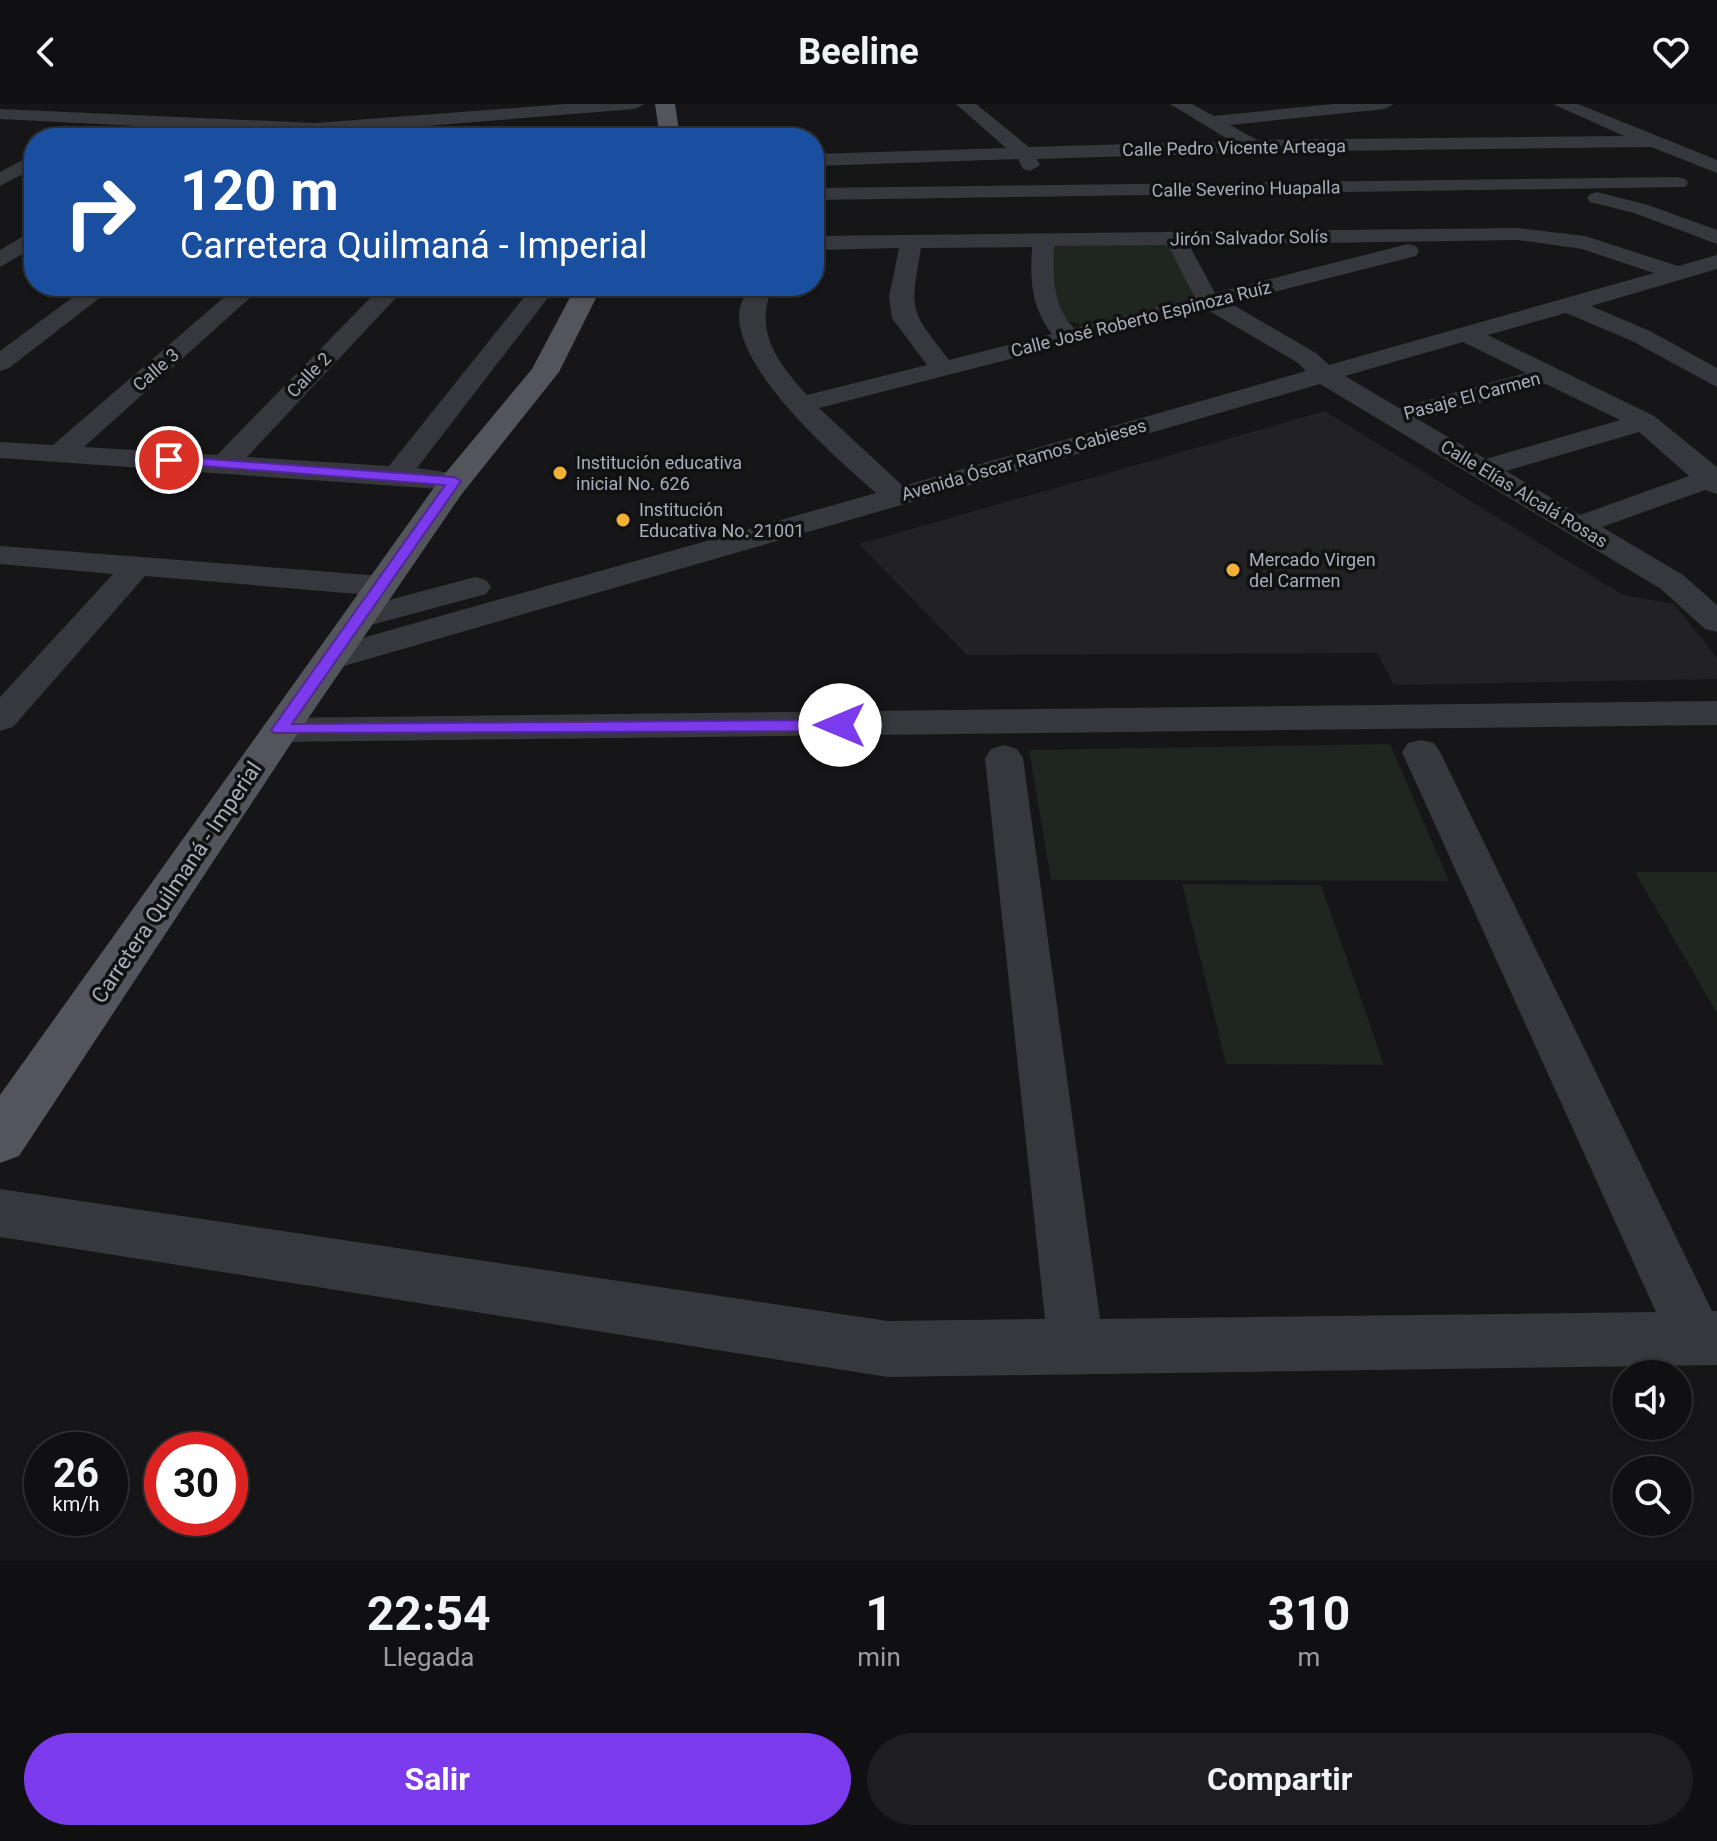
<!DOCTYPE html>
<html lang="es">
<head>
<meta charset="utf-8">
<style>
  body { margin:0; font-family:Roboto,sans-serif; background:#1e1e20; color:#f1f3f6; height:100vh; display:flex; flex-direction:column; font-size:30px; white-space:nowrap }
  * { box-sizing:border-box; margin:0 }
  p { font-size:26px; color:#9c9d9f }
  .icon { flex:none; width:44px; height:44px; fill:none; stroke:currentColor; stroke-width:2; stroke-linecap:round; stroke-linejoin:round }
  .map { position:relative; height:1457px; overflow:hidden }
  .sheet { display:flex; flex-direction:column; background:#101012; flex:1 }
  .sheet>* { flex:none }
  .guide { position:absolute; left:24px; top:24px; width:800px; height:168px; border-radius:32px; box-shadow:0 2px 6px #0004,0 0 0 2px #303032; background:#1a4fa0; color:#fff; overflow:hidden }
  .fabs { position:absolute; left:1612px; top:1256px; display:grid; gap:16px }
  .fabs a { display:grid; place-items:center; width:80px; height:80px; border-radius:50%; background:#101012; box-shadow:0 2px 6px #0004,0 0 0 2px #303032; font-size:40px }
  .speed { position:absolute; left:24px; top:1328px; display:flex; gap:16px; font-size:40px; font-weight:700; text-align:center }
  .speed>* { display:grid; place-content:center; width:104px; height:104px; border-radius:50%; background:#101012; box-shadow:0 2px 6px #0004,0 0 0 2px #303032; line-height:1 }
  .speed small { font-size:20px; font-weight:400 }
  .speed .limit { border:12px solid #d22; background:#fff; color:#111 }
  .pin { position:absolute; display:grid; place-items:center; width:68px; height:68px; color:#fff; margin:-34px; border:4px solid #fff; border-radius:50%; box-shadow:0 2px 8px #0007 }
  .me { position:absolute; width:88px; margin:-44px; rotate:270deg; stroke-linejoin:round; filter:drop-shadow(0 0 6px #0008) }
  .turn { display:flex; align-items:center; gap:28px; height:168px; padding:0 24px; font-size:36px }
  .turn .icon { width:104px; height:104px; stroke-width:2.5 }
  .turn b { display:block; font-size:56px; line-height:68px }
  .eta { display:flex; justify-content:space-evenly; align-items:center; height:136px; text-align:center }
  .eta b { font-size:48px; font-weight:700; line-height:56px }
  .button { display:flex; gap:16px; margin-top:auto; padding:16px 24px }
  .button a { flex:1; height:92px; border-radius:48px; background:#7c3aed; color:#fff; font-size:32px; font-weight:700; line-height:92px; text-align:center }
  .button a+a { background:#1e1e20; color:#f1f3f6 }
  header { display:flex; justify-content:space-between; align-items:center; height:104px; padding:0 24px; background:#101012; font-size:36px; font-weight:700 }
  .map>svg:first-child { display:block }
</style>
</head>
<body>
<header><svg class="icon" aria-label="back" viewBox="0 0 24 24"><path d="M15 5l-7 7 7 7"/></svg>Beeline<svg class="icon" aria-label="heart" viewBox="0 0 24 24"><path d="M12 20l-8-8c-3-5 5-10 8-4 3-6 11-1 8 4z"/></svg></header>
<div class="map">
<svg width="1717" height="1457" viewBox="0 0 1717 1457">
  <rect width="100%" height="100%" fill="#161618"/>
  <!-- built -->
  <path fill="#222225" d="M1325 307 1623 491 1674 500 1717 554V575L1394 581 1377 549 967 551 859 440Z"/>
  <!-- green -->
  <g fill="#1e261f">
    <path d="M1168 140 1194 190 1190 196 1083 221 1061 215 1052 184 1051 141Z"/>
    <path d="M1390 640 1449 777 1051 776 1029 646Z"/>
    <path d="M1635 768H1717V909Z"/>
    <path d="M1182 780 1321 781 1384 961 1226 960Z"/>
  </g>
  <g fill="none" stroke-linecap="round" stroke-linejoin="round">
    <!-- minor -->
    <g fill="#37383d" fill-rule="evenodd">
      <path d="M566 0H644L635 5 315 31 0 15V5L315 19Z"/>
      <path d="M956 0H976L1029 43 1231 37 1170 0H1192L1214 12 1333 0H1394L1385 5 1230 21 1257 36 1624 32 1553 0H1578L1717 56V69L1651 43 1254 48 1037 55 1040 61 1030 67 1023 65 1018 55 814 62V50L1006 44Z"/>
      <path d="M34 50V64L0 82V68Z"/>
      <path d="M1678 73 1685 75 1688 79 1685 83 814 96V84Z"/>
      <path d="M1597 88 1648 101 1717 126V140L1634 109 1590 98 1587 94 1590 90Z"/>
      <path d="M1518 124 1585 132 1678 162 1717 151V165L1591 202 1650 227 1717 264V283L1632 237 1566 209 1488 231 1654 312 1717 363V390L1705 386 1602 423 1683 471 1717 501V528L1705 525 1661 485 1320 280 344 562 332 565 320 562 315 554 320 546 876 389C834 352 739 270 739 211 739 201 745 191 749 182H773C753 227 777 258 807 291L927 261 892 214 889 193 899 144 814 146V132ZM1518 136 1582 145 1654 169 1329 261 1316 249 1230 199 1416 152 1419 147 1416 142 1408 140 1215 189 1189 141ZM1168 141 1195 194 1074 224C1052 202 1053 171 1054 142ZM1032 143C1030 176 1031 203 1052 230L949 256C909 204 910 209 921 144ZM1206 205 1298 259 1306 267 903 382 819 304ZM1463 238 1526 269 1399 304 1345 272ZM1546 280 1620 316 1486 355 1419 316ZM1639 328 1689 372 1580 411 1506 367Z"/>
      <path d="M34 126V143L0 163V146Z"/>
      <path d="M88 182H115L9 264 0 267V247Z"/>
      <path d="M237 182H263L84 343 217 351 382 182H407L247 353 389 362 533 182H557L417 364 464 371 469 377 464 383 454 386 0 354V338L53 341Z"/>
      <path d="M0 442 382 472 393 475 398 482 393 489 382 492 145 472 13 623 0 627V593L113 470 0 460Z"/>
      <path d="M475 473 486 476 491 483 486 490 360 524 348 521 343 514 348 507Z"/>
      <path d="M1717 597V621L280 638 267 634 262 626 267 618 280 614Z"/>
      <path d="M1421 636 1434 639 1440 648 1712 1207H1717V1261L888 1273 0 1133V1085L888 1217 1045 1215 985 654 991 645 1004 641 1017 645 1023 654 1100 1215 1656 1208 1402 648 1408 639Z"/>
    </g>
    <!-- major -->
    <g fill="#53555c" fill-rule="evenodd">
      <path d="M655 0H675L680 34H660Z"/>
      <path d="M576 182H602L559 268 461 391 294 635 19 1052 0 1059V991L438 378 532 265Z"/>
    </g>
  </g>
  <!-- route -->
  <path fill="#7c3aed" stroke="#51269a" stroke-width="2" d="M169 352 454 373 461 377 292 620 840 616 848 621 840 627 274 629 271 626 274 622 445 381 165 359V354Z"/>
  <!-- markers -->
  <g fill="#f2b134" stroke="#111113" stroke-width="3">
    <circle cx="560" cy="369" r="8"/>
    <circle cx="623" cy="416" r="8"/>
    <circle cx="1233" cy="466" r="8"/>
  </g>
  <g text-anchor="middle" stroke-width="7" stroke-linejoin="round" paint-order="stroke">
    <!-- far-street labels -->
    <g font-size="18" fill="#a8adb8" stroke="#111113">
      <text transform="translate(1234 44) rotate(-1)" y="6">Calle Pedro Vicente Arteaga</text>
      <text transform="translate(1246 85) rotate(-1)" y="6">Calle Severino Huapalla</text>
      <text transform="translate(1249 134) rotate(-1)" y="6">Jirón Salvador Solís</text>
      <text transform="translate(1141 215) rotate(-14)" y="6">Calle José Roberto Espinoza Ruíz</text>
      <text transform="translate(156 266) rotate(-41)" y="6">Calle 3</text>
      <text transform="translate(309 271) rotate(-46)" y="6">Calle 2</text>
      <text transform="translate(1472 292) rotate(-15)" y="6">Pasaje El Carmen</text>
      <text transform="translate(1024 356) rotate(-16)" y="6">Avenida Óscar Ramos Cabieses</text>
      <text transform="translate(1524 390) rotate(31)" y="6">Calle Elías Alcalá Rosas</text>
    </g>
    <!-- far-poi labels -->
    <g font-size="18" fill="#a8adb8" stroke="#111113" text-anchor="start">
      <text x="576" y="365">Institución educativa<tspan x="576" dy="21">inicial No. 626</tspan></text>
      <text x="639" y="412">Institución<tspan x="639" dy="21">Educativa No. 21001</tspan></text>
      <text x="1249" y="462">Mercado Virgen<tspan x="1249" dy="21">del Carmen</tspan></text>
    </g>
    <!-- street labels -->
    <g font-size="22" fill="#a8adb8" stroke="#111113">
      <text transform="translate(176 778) rotate(-56)" y="8">Carretera Quilmaná - Imperial</text>
    </g>
  </g>
</svg>
<div class="fabs">
<a><svg class="icon" aria-label="sound" viewBox="0 0 24 24"><path d="M4 9h4l5-4v14l-5-4H4zM17 9q2 3 0 6"/></svg></a>
<a><svg class="icon" aria-label="search" viewBox="0 0 24 24"><circle cx="10" cy="10" r="6"/><path d="M15 15l6 6"/></svg></a>
</div>
<div class="speed"><div>26<small>km/h</small></div><div class="limit">30</div></div>
<div class="pin" style="left:169px;top:356px;background:#d93025"><svg class="icon" aria-label="arrive" viewBox="0 0 24 24"><path d="M6 21V4h12l-3 4 3 4H6"/></svg></div>
<svg class="me" style="left:840px;top:621px" viewBox="-20 -20 40 40"><circle r="19" fill="#fff"/><path d="M0-13L10 11 0 6-10 11z" fill="#7c3aed"/></svg>
<div class="guide">
<div class="turn"><svg class="icon" aria-label="right" viewBox="0 0 24 24"><path d="M7 20v-9h11M14 6l5 5-5 5"/></svg><div><b>120 m</b>Carretera Quilmaná - Imperial</div></div>
</div>
</div>
<section class="sheet">
<div class="eta">
<div><b>22:54</b><p>Llegada</p></div>
<div><b>1</b><p>min</p></div>
<div><b>310</b><p>m</p></div>
</div>
<div class="button"><a>Salir</a><a>Compartir</a></div>
</section>
</body>
</html>
